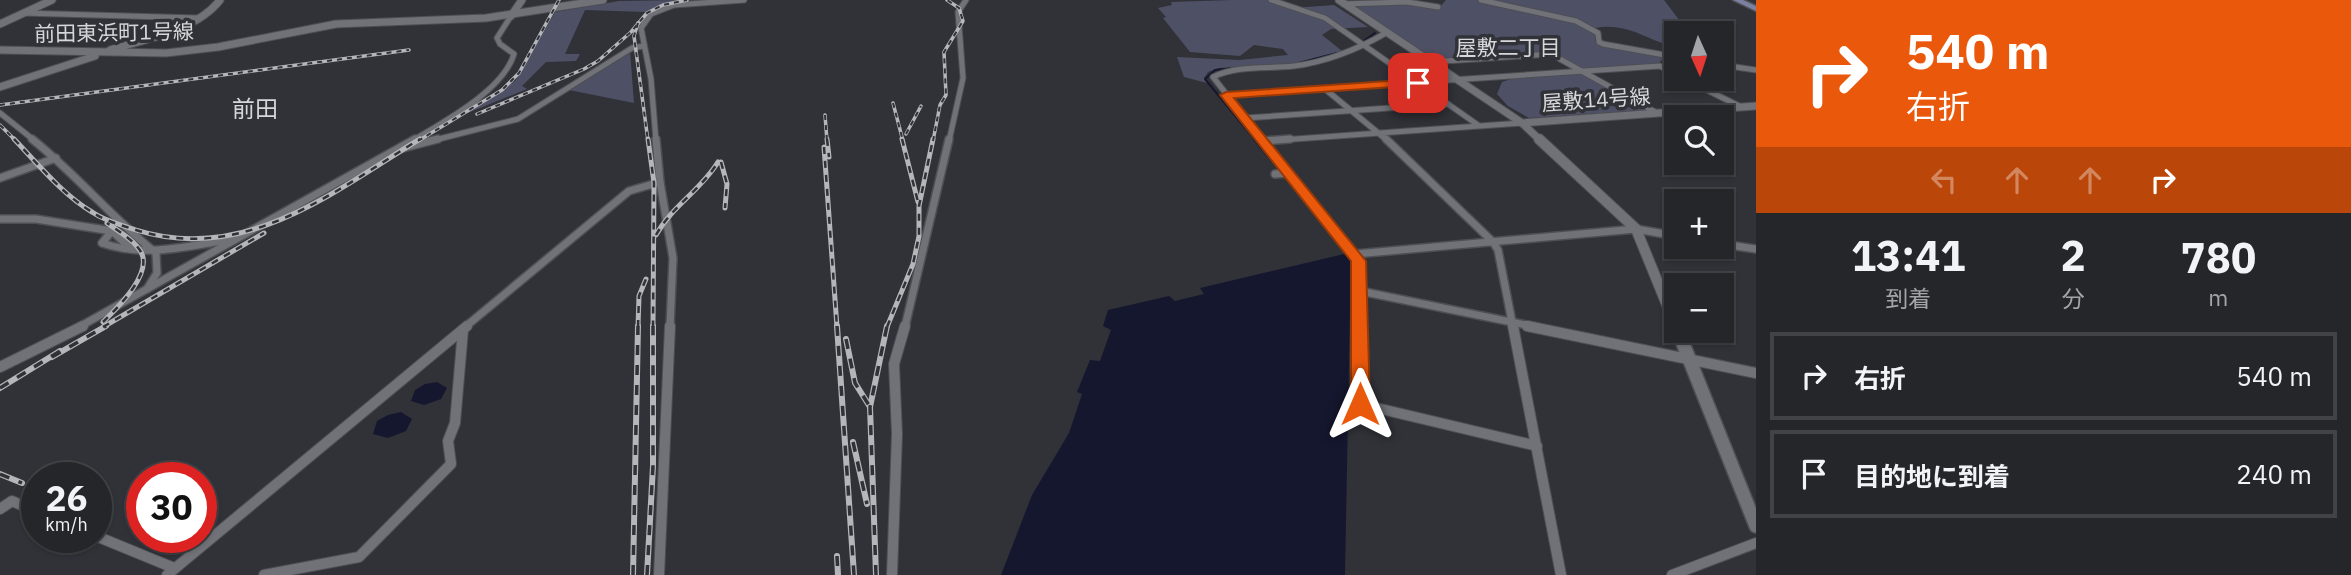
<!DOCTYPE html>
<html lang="ja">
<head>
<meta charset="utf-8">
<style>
  body { margin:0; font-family:"IBM Plex Sans","Noto Sans JP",sans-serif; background:#313236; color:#f1f3f6; height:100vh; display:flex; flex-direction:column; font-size:26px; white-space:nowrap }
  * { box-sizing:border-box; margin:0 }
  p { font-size:23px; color:#a3a5a8 }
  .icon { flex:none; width:38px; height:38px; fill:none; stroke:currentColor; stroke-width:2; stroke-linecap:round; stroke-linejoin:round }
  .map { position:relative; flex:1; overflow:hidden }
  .side { display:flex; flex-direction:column; background:#25262a; width:595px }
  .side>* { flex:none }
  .banner { background:#ea580c; color:#fff; overflow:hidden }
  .needle { width:46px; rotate:177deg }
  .tools { position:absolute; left:1664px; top:21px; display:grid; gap:14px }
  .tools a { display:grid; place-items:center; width:70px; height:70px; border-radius:0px; background:#25262a; box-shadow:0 2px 5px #0004,0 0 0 2px #424347; font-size:35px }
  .speed { position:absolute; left:21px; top:462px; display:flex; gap:14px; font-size:35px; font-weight:700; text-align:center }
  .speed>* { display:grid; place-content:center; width:91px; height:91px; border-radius:50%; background:#25262a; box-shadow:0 2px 5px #0004,0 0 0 2px #424347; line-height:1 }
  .speed small { font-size:18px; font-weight:400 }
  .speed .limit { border:10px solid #d22; background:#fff; color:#111 }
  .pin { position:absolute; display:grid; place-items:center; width:60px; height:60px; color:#fff; margin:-30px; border-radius:14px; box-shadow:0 4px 10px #0006 }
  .me { position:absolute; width:77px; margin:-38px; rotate:0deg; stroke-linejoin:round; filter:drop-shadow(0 0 5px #0008) }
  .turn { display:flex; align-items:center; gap:24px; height:147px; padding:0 35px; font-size:32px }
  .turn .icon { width:91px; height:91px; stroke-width:2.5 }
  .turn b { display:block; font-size:49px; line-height:60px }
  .lanes { display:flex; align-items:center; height:66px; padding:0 35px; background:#0003; justify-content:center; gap:35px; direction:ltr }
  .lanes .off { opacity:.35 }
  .eta { display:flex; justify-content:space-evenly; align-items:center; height:119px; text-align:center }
  .eta b { font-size:42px; font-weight:800; line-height:49px }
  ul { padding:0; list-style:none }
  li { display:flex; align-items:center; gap:21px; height:88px; margin:0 14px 10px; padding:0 21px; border:4px solid #424347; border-radius:0px }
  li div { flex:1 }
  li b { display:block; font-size:26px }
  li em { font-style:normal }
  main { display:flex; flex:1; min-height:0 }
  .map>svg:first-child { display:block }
</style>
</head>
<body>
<main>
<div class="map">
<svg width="1756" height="575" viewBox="0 0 1756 575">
  <rect width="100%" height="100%" fill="#313238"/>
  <!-- green -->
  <g fill="#4e5166">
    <path d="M683 0 646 12 585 10 565 54H580L576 61 546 62 522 86 527 89 465 114 516 80 555 12 619 1Z"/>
    <path d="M1233 0H1267L1293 8 1334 5 1368 27 1331 29 1322 35 1342 51 1291 64 1219 68 1208 72 1204 78 1207 83 1184 77 1177 57 1239 60 1288 55 1283 49 1254 45 1240 56 1190 52 1163 18 1166 17 1158 8 1172 5 1171 2Z"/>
    <path d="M1446 0H1664L1689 33H1676V47C1646 41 1630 22 1595 28V41L1603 45 1666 56 1657 65 1585 70 1551 52 1434 59 1353 6 1408 4 1439 8Z"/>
    <path d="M630 51 634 103 569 90Z"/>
    <path d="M1582 73 1648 110 1529 118 1508 106 1497 94 1502 82 1514 78Z"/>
  </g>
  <!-- water -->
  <g fill="#15172f">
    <path d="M1344 254H1351L1345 575H1001L1032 495 1069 433 1082 394 1077 392 1090 360 1100 361 1111 330 1103 326 1108 310 1169 296 1175 301 1204 294 1200 288Z"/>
    <path d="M437 382 447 388 441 399 424 405 411 401 415 390 425 384Z"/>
    <path d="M401 412 412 419 406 431 388 438 373 434 377 421 388 415Z"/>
  </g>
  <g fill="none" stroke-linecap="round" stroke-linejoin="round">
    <!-- stream-far1 -->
    <g stroke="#15172f" stroke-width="2">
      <path d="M1362 42 1375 33"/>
      <path d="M1299 63 1337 53"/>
      <path d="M1234 68 1215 70 1205 79 1256 141"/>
    </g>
    <!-- stream -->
    <path stroke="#15172f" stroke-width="2.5" d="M1254 139 1344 248"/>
    <!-- minor-far2 casing -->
    <g stroke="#4e4f53" stroke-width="7">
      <g id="minor-far2">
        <path d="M1271 0 1325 18 1478 125"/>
        <path d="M1481 0 1576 21 1598 33 1599 42 1603 44 1676 57"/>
        <path d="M1343 4 1407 2 1438 7"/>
        <path d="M23 13 198 18"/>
        <path d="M1429 62 1551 54 1657 113"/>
        <path d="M1722 65 1756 70"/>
        <path d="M1685 79 1741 107"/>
        <path d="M1325 89 1388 141"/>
        <path d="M1226 95 1660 66 1676 75"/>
        <path d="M0 113 35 141"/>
        <path d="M1245 118 1448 104"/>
        <path d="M412 141C443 122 503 91 514 54L500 44 497 38 511 16"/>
        <path d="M431 141 518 119 632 48 644 46"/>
        <path d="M656 141 651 79 641 28 651 14 674 5 744 0"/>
        <path d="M949 141 963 78 958 12 966 0"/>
        <path d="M1263 141 1213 77C1238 65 1266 69 1294 66 1326 62 1358 49 1386 33"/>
        <path d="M1265 141 1522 123"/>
      </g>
    </g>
    <!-- minor-far1 casing -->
    <g stroke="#4e4f53" stroke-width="10">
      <g id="minor-far1">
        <path d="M32 139C76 174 112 218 156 253L157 273 147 289"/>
        <path d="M656 139 660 182 673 258 670 327"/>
        <path d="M1262 139 1358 261 1359 327"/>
        <path d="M1386 139 1493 242 1498 250 1513 327"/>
        <path d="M1263 141 1290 139"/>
        <path d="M399 149 438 139"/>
        <path d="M1275 174 1289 173"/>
        <path d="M0 178 56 158"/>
        <path d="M0 219H36L112 231 131 249"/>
        <path d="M112 231 102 243C144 258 190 246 233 239"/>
        <path d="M1722 244 1756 249"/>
        <path d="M1355 254 1636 229 1676 236"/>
        <path d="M1360 291 1536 327"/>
        <path d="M79 327 415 139"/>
        <path d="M465 327 629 191 660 182"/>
        <path d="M905 327 949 139"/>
      </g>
    </g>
    <!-- minor casing -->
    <g stroke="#4e4f53" stroke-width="12">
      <g id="minor">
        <path d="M1359 326 1360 404 1537 446"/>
        <path d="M1513 326 1561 575"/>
        <path d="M1527 326 1756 373"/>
        <path d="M0 367 83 326"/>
        <path d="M0 509 12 501 37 512"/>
        <path d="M96 536 174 568"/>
        <path d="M167 575 467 326"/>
        <path d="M264 575 359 557 451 464 448 441 455 423 463 330"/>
        <path d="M659 575 670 326"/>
        <path d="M892 575 897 434 894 364 905 326"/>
        <path d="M1672 575 1756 543"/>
      </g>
    </g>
    <!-- tertiary-far2 casing -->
    <g stroke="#4e4f53" stroke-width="9">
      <g id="tertiary-far2">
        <path d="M1339 0 1522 123 1541 141"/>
        <path d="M511 16 522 0"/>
        <path d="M0 24 52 0"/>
        <path d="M0 50 166 53 218 47 336 24 486 18 603 0"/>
        <path d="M110 50C145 39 196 31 220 0"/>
        <path d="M0 87 95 56"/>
        <path d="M1522 123 1756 106"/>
      </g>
    </g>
    <!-- tertiary-far1 casing -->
    <g stroke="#4e4f53" stroke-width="12">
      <path id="tertiary-far1" d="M1539 139 1636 229 1676 327"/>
    </g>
    <!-- tertiary casing -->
    <g stroke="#4e4f53" stroke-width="16">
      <path id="tertiary" d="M1678 331 1756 526"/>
    </g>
    <!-- secondary casing -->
    <g stroke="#4e4f53" stroke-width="3">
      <path id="secondary" d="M1733 0H1743L1756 6V11Z"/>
    </g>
    <!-- minor-far2 -->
    <use href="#minor-far2" stroke="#707278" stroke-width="5"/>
    <!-- minor-far1 -->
    <use href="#minor-far1" stroke="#707278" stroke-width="7"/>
    <!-- minor -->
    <use href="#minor" stroke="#707278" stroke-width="10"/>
    <!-- tertiary-far2 -->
    <use href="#tertiary-far2" stroke="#707278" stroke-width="7"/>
    <!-- tertiary-far1 -->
    <use href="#tertiary-far1" stroke="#707278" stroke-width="10"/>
    <!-- tertiary -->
    <use href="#tertiary" stroke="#707278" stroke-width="13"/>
    <!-- secondary -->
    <use href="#secondary" fill="#7c80a0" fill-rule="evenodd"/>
    <!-- rail-far2 casing -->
    <g stroke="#b5b6b9" stroke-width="3.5">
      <g id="rail-far2">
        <path d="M638 23 634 36 648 141"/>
        <path d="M893 103 903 141"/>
        <path d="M0 105 409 50"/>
        <path d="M477 114 584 69 598 61 631 32 647 13 663 5 687 0"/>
        <path d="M825 115 827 141"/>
        <path d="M0 125 16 141"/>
        <path d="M906 134 921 106"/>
        <path d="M418 141 502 90 519 73 559 0"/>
        <path d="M933 141 940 105 946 95 944 52 963 21 959 8 947 0"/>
      </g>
    </g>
    <!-- rail-far1 casing -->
    <g stroke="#b5b6b9" stroke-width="5">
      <g id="rail-far1">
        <path d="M14 139C38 164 62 194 92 212 105 221 121 225 136 230 245 264 333 192 420 139"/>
        <path d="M648 139 654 183 653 327"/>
        <path d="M827 139 829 157"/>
        <path d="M902 139 918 202"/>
        <path d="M824 147 837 327"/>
        <path d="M721 162 727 184 725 208"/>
        <path d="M656 235C672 206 701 190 718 162"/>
        <path d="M103 322C117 308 153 274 141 252 134 240 118 231 107 223"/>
        <path d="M103 327 264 233"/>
        <path d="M638 327 639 296 646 279"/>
        <path d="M887 327 913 264 919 236V206L933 139"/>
      </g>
    </g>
    <!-- rail casing -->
    <g stroke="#b5b6b9" stroke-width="6">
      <g id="rail">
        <path d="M837 326 854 575"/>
        <path d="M846 339 855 383 870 407"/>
        <path d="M52 357 106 326"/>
        <path d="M0 388 60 351"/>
        <path d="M853 442 867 504"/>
        <path d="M0 474 22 483"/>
        <path d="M837 556 838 575"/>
        <path d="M633 575 638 326"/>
        <path d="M647 575 653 466V326"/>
        <path d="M876 575 870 407 887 326"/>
      </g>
    </g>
    <!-- rail-far2 -->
    <use href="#rail-far2" stroke="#313238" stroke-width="2" stroke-dasharray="5" stroke-linecap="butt"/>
    <!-- rail-far1 -->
    <use href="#rail-far1" stroke="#313238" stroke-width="2.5" stroke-dasharray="7" stroke-linecap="butt"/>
    <!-- rail -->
    <use href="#rail" stroke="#313238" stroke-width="3.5" stroke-dasharray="10" stroke-linecap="butt"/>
  </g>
  <!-- route -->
  <path fill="#ea580c" stroke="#983908" stroke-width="2" d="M1418 79 1422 80V85L1234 98 1366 261 1370 404 1367 408H1354L1351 404V261L1220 95 1226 92Z"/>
  <g text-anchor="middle" stroke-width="7" stroke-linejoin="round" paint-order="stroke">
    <!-- far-street labels -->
    <g font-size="21" fill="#d6d7da" stroke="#313238">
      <text transform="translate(114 33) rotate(-1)" y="7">前田東浜町1号線</text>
      <text transform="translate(1596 100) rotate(-4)" y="7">屋敷14号線</text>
    </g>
    <!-- far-neighbourhood labels -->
    <g font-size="21" fill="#d6d7da" stroke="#313238">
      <text x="1508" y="55">屋敷二丁目</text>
    </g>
    <!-- far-quarter labels -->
    <g font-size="23" fill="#d6d7da" stroke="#313238">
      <text x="255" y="117">前田</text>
    </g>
  </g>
</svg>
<div class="tools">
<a><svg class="needle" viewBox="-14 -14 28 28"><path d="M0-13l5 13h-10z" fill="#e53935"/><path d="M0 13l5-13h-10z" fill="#a3a5a8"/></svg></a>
<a><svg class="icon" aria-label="search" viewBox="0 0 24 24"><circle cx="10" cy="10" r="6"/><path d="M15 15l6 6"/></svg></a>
<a>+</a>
<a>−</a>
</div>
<div class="speed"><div>26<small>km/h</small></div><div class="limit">30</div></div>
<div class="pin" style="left:1418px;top:83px;background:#d93025"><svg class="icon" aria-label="arrive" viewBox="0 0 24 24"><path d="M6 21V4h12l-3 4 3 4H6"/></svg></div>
<svg class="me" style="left:1360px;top:404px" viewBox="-20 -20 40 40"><path d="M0-17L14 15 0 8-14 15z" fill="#ea580c" stroke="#fff" stroke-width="4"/></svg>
</div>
<section class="side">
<div class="banner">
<div class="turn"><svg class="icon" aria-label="right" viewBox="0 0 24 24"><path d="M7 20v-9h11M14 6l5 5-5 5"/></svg><div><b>540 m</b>右折</div></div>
<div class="lanes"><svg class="icon off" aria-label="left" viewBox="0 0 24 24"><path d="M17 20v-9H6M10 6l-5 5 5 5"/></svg><svg class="icon off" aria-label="ahead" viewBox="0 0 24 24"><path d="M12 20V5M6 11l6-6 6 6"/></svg><svg class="icon off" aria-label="ahead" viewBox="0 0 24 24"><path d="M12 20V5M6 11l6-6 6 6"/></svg><svg class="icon" aria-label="right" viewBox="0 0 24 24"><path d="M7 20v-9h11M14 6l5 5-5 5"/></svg></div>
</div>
<div class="eta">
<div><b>13:41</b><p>到着</p></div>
<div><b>2</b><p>分</p></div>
<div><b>780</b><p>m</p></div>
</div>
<ul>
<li><svg class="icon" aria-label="right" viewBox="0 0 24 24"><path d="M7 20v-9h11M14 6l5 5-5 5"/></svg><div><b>右折</b></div><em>540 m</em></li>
<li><svg class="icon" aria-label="arrive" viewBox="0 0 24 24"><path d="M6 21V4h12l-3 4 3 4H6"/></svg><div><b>目的地に到着</b></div><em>240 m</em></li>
</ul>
</section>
</main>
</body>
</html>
